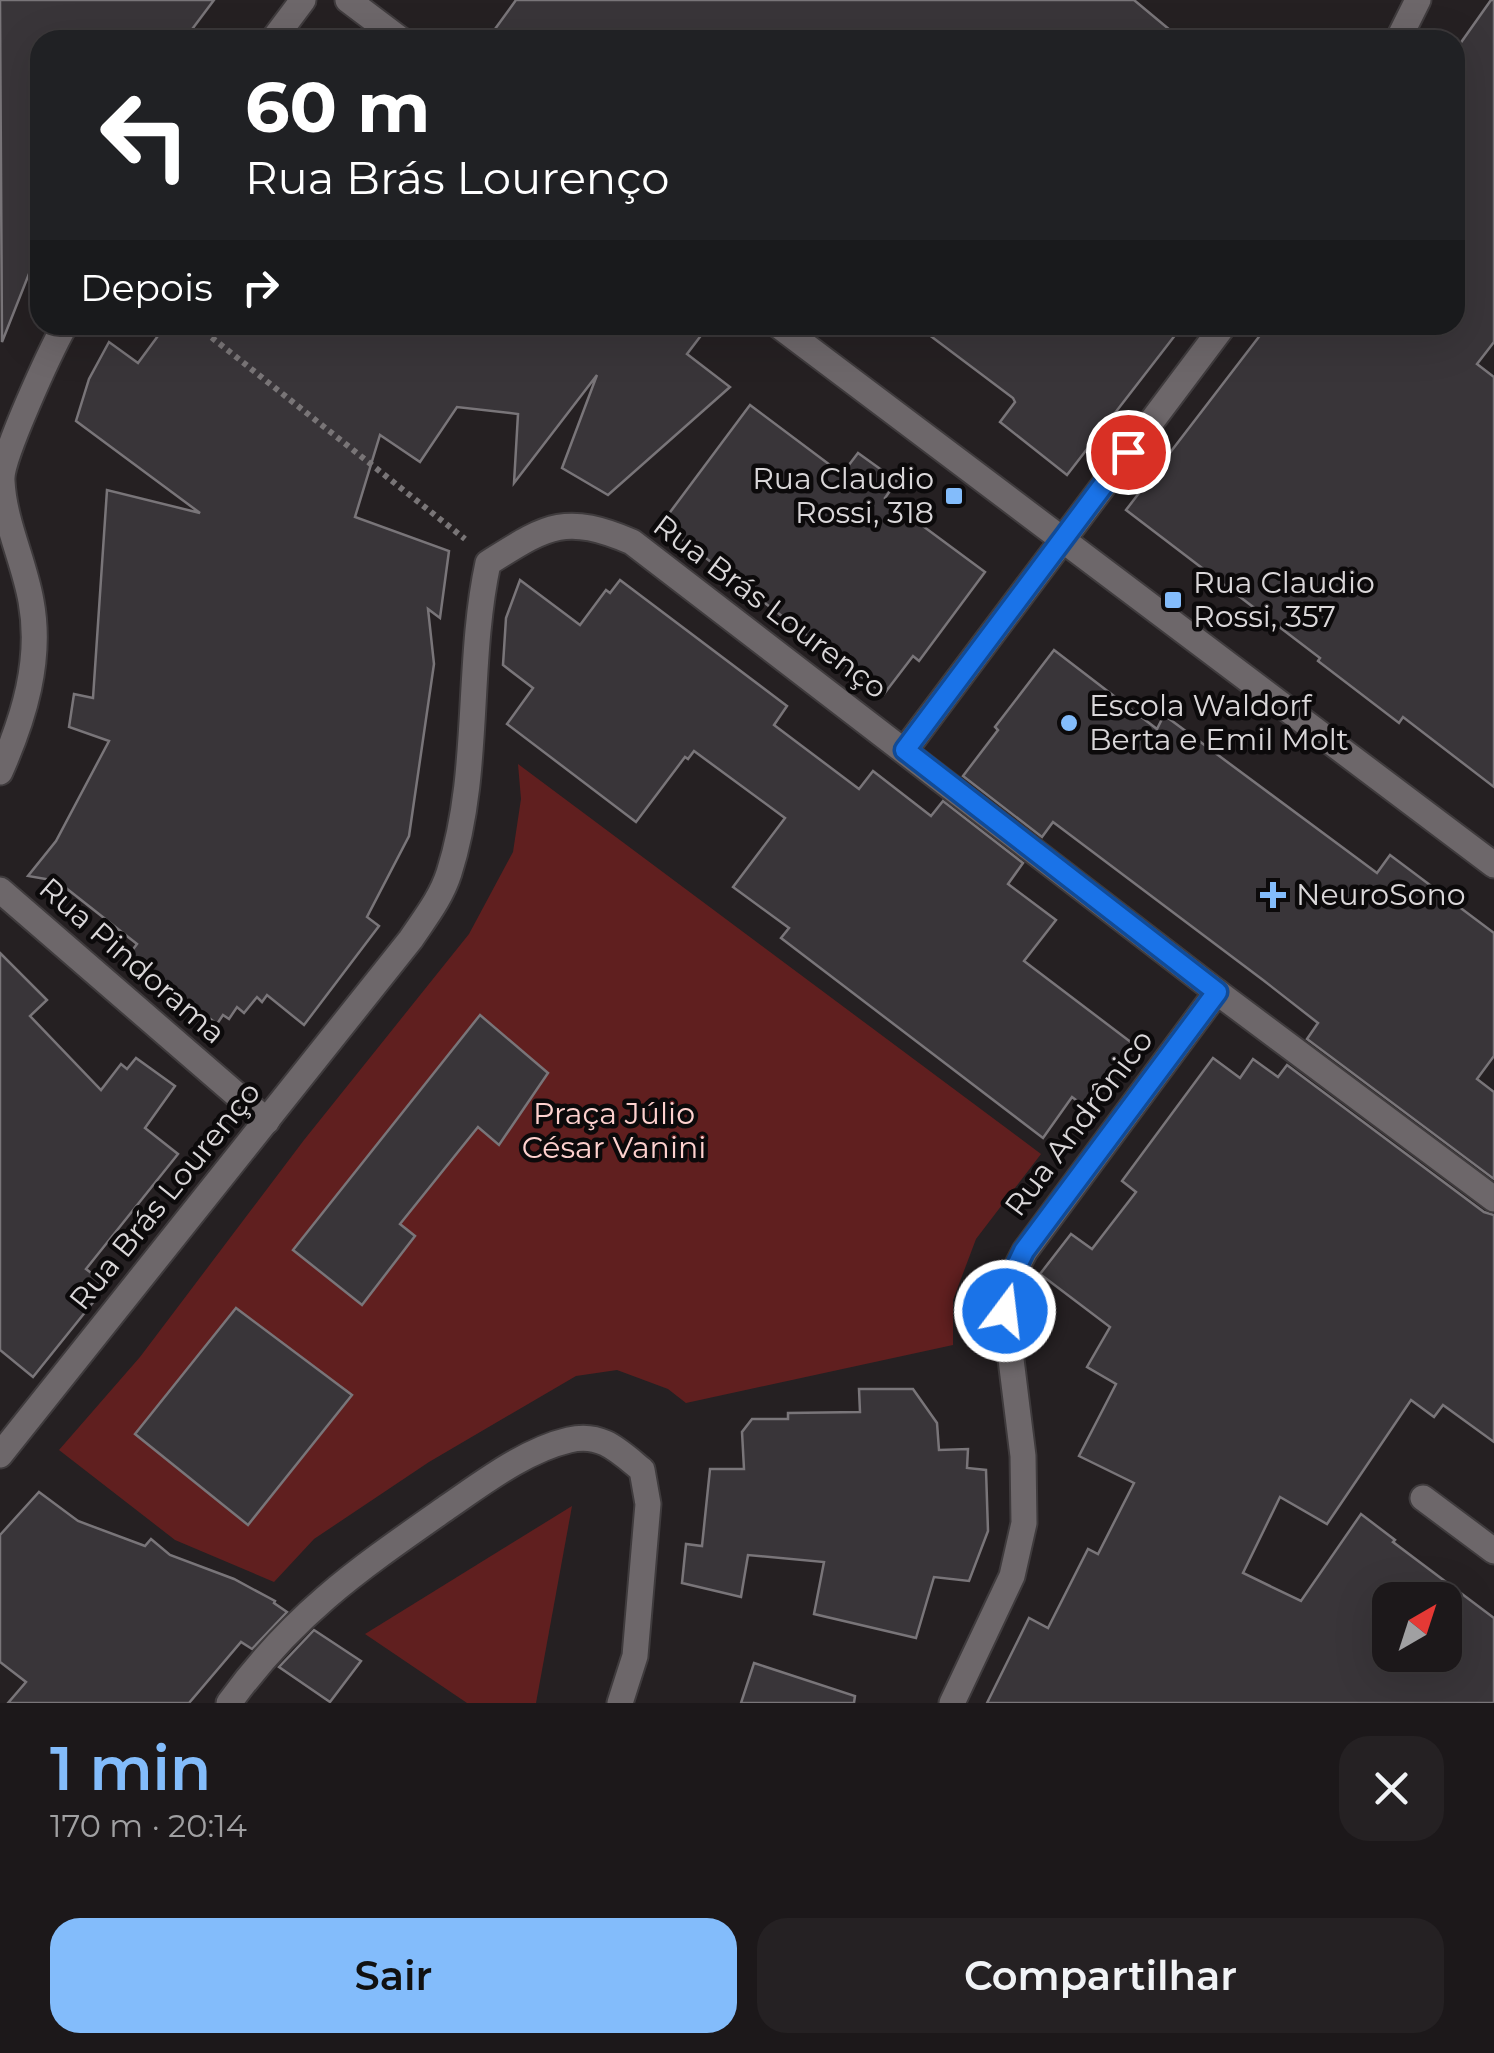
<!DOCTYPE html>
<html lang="pt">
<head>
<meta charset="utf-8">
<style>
  body { margin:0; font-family:Montserrat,sans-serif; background:#252123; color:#f1f3f6; height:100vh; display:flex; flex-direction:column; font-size:38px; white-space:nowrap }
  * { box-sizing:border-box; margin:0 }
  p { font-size:32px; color:#a0a0a2 }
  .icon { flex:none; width:55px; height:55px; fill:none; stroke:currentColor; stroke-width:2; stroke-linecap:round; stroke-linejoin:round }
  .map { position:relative; height:1703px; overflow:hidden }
  .drawer { display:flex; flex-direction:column; background:#1c181a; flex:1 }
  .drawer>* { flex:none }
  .top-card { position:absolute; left:30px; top:30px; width:1435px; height:305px; border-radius:30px; box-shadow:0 10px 40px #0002,0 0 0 2px #3a3739; background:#202124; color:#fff; overflow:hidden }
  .needle { width:65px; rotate:39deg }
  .buttons { position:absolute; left:1372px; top:1582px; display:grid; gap:20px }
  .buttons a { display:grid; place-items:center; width:90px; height:90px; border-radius:20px; background:#1c181a; box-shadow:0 10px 40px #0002,0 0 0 2px #3a3739; font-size:50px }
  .pin { position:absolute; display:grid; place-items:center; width:85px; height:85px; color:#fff; margin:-42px; border:5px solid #fff; border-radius:50%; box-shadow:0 2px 10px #0007 }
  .me { position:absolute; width:110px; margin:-55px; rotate:15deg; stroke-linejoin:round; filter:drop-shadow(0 0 8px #0008) }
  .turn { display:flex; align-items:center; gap:35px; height:210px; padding:0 50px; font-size:45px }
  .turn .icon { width:130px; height:130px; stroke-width:2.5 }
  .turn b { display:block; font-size:70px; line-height:85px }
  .then { display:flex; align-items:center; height:95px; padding:0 50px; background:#0003; gap:20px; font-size:38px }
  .round { display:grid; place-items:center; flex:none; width:105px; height:105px; border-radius:30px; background:#252123 }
  .summary { display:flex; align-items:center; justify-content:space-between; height:170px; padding:0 50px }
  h1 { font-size:60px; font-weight:600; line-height:75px; color:#83bcfb }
  .action { display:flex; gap:20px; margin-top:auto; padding:20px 50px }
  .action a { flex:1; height:115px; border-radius:30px; background:#83bcfb; color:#111; font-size:40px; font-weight:600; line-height:115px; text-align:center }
  .action a+a { background:#252123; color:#f1f3f6 }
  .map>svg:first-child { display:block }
</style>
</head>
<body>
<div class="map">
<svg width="1494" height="1703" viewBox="0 0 1494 1703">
  <rect width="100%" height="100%" fill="#252022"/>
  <!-- green -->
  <g fill="#601f1f">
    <path d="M518 764 1041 1154 976 1239 953 1300V1345L686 1403 668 1389 617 1370 576 1376 429 1462 314 1539 274 1582 175 1540 59 1450 140 1357 304 1140 469 934 513 852 521 799Z"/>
    <path d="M572 1506 536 1703H467L365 1634Z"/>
  </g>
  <!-- building -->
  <g fill="#393539" stroke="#797579" stroke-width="2.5" fill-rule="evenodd">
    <path d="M0 0H214L184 40H40V246L2 342Z"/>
    <path d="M516 0H1134L1182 40H487Z"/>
    <path d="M1491 0H1494V342L1477 364 1494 377V787L1403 717 1399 723 1318 661 1320 658 1126 510 1268 325H1455V51Z"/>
    <path d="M166 325H709L687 354 730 387 608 495 562 468 597 375 514 483 518 414 457 407 420 462 380 435 355 517 449 551 440 618 428 609 434 664 409 836 367 917 379 926 304 1025 267 995 262 1002 257 997 244 1013 237 1007 229 1019 223 1015 217 1024 128 956 137 944 57 881 28 876 56 841 109 741 69 727 74 694 93 698 107 490 200 513 76 421 89 379 109 342 138 363Z"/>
    <path d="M916 325H1183L1067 475 1000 422 1015 402 1013 398Z"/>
    <path d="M750 405 842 474 858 453 897 481 885 498 985 572 919 661 913 656 884 694 677 536 659 527Z"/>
    <path d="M520 580 580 625 606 590 610 593 620 580 787 706 774 725 859 789 873 771 931 816 943 801 1023 863 1008 884 1056 920 1024 961 1132 1043 1084 1106 1072 1097 1043 1138 781 938 789 928 733 887 785 818 694 751 688 759 685 757 636 822 507 724 533 688 503 665 506 618Z"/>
    <path d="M1054 650 1157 729 1164 715 1377 873 1390 855 1494 933V1056L1477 1079 1494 1092V1179L1307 1039 1318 1023 1263 980 1053 822 1042 837 963 776 998 730 995 727Z"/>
    <path d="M0 953 47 1000 30 1016 101 1090 121 1064 127 1069 136 1058 175 1086 145 1128 178 1154 86 1269 107 1285 33 1377 0 1350Z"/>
    <path d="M480 1015 548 1073 499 1145 478 1127 400 1224 415 1236 362 1305 293 1250Z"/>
    <path d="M1213 1058 1240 1078 1253 1059 1278 1077 1287 1065 1484 1212 1494 1215V1442L1443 1405 1434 1417 1411 1400 1327 1524 1280 1497 1243 1573 1301 1601 1361 1514 1395 1540 1393 1542 1494 1618V1703H987L1029 1618 1048 1628 1088 1549 1098 1554 1134 1483 1079 1456 1116 1384 1087 1367 1110 1327 1040 1274 1071 1234 1092 1249 1136 1192 1122 1181ZM1390 1600H1445V1655H1390Z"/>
    <path d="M236 1308 352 1395 248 1525 135 1434Z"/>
    <path d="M859 1389H913L937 1423 939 1450 968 1449 967 1468 986 1470 988 1531 969 1581 934 1577 916 1638 814 1614 824 1562 748 1555 741 1597 682 1583 686 1544 702 1546 710 1469H744L742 1432 752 1419H788V1413L860 1412Z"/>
    <path d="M39 1492 78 1521 145 1546 151 1539 170 1555 234 1579 275 1601 274 1603 287 1612 252 1649 241 1642 189 1703H8L26 1682 0 1662V1535Z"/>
    <path d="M314 1630 361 1661 330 1702 279 1667Z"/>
    <path d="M754 1663 855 1696 854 1703H741Z"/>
  </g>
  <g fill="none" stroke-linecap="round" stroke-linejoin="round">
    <!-- street casing -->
    <g stroke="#3f3b3d" stroke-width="29">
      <g id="street">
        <path d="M348 0 401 40"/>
        <path d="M273 40 303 0"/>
        <path d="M1398 40 1418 0"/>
        <path d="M778 325 1494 865"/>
        <path d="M905 750 1224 325"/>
        <path d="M0 772C24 718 42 660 31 601 24 561 4 522 2 481 0 459 51 350 65 325"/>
        <path d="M0 890 267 1121"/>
        <path d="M0 1455 411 939C425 918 441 898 449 873 481 773 466 665 488 563 547 526 564 513 632 542L1217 992 1494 1199"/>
        <path d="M1423 1498 1494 1551"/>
        <path d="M229 1703C295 1612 359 1569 449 1506 484 1482 526 1450 569 1440 601 1432 619 1451 642 1470L648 1504 635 1656 620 1703"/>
        <path d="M952 1703 1012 1576 1024 1523 1023 1456 1005 1311 1010 1280 1025 1251 1217 992"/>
      </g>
    </g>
    <!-- path -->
    <path stroke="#797577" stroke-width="6" stroke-dasharray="5 5" stroke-linecap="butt" d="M196 325 465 539"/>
    <!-- street -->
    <use href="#street" stroke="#6d676a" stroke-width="25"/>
  </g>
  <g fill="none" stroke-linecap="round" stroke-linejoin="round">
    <!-- route casing -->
    <g stroke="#114b97" stroke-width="25">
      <path id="route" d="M1005 1311 1010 1280 1024 1251 1217 992 905 750 1128 452"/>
    </g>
    <!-- route -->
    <use href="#route" stroke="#1a73e8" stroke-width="18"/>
  </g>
  <!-- markers -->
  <g fill="#83bcfb" stroke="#0c0a0b" stroke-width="4">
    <rect x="944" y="486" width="20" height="20" rx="5"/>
    <rect x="1163" y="590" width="20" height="20" rx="5"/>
    <circle cx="1069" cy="723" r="10"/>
    <path d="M1268 880h10v10h10v10h-10v10h-10v-10h-10v-10h10z"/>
  </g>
  <g text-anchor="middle" stroke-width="9" stroke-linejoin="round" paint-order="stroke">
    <!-- poi labels -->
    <g font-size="30" fill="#dad7d9" stroke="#0c0a0b" text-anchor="start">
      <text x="934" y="489" text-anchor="end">Rua Claudio<tspan x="934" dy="34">Rossi, 318</tspan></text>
      <text x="1193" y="593">Rua Claudio<tspan x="1193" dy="34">Rossi, 357</tspan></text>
      <text x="1089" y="716">Escola Waldorf<tspan x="1089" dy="34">Berta e Emil Molt</tspan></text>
      <text x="1296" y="905">NeuroSono</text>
    </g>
    <!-- street labels -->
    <g font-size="30" fill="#dad7d9" stroke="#0c0a0b">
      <text transform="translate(770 607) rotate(37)" y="10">Rua Brás Lourenço</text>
      <text transform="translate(132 961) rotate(41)" y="10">Rua Pindorama</text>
      <text transform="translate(1079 1123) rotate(-53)" y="10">Rua Andrônico</text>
      <text transform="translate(165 1196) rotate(-51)" y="10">Rua Brás Lourenço</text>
    </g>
    <!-- park labels -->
    <g font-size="30" fill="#fed1ce" stroke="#0c0a0b">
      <text x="614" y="1124">Praça Júlio<tspan x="614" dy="34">César Vanini</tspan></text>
    </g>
  </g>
</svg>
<div class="buttons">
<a><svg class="needle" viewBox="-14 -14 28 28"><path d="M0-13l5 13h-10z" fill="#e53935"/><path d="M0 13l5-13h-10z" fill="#a0a0a2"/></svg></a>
</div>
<div class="pin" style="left:1128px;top:452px;background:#d93025"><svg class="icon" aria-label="arrive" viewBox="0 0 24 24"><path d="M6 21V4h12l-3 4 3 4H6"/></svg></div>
<svg class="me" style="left:1005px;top:1311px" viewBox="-20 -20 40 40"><circle r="17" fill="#1a73e8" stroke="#fff" stroke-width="3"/><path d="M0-11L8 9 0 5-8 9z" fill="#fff"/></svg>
<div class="top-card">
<div class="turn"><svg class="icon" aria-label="left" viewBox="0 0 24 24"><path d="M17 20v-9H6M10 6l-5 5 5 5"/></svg><div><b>60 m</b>Rua Brás Lourenço</div></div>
<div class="then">Depois<svg class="icon" aria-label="right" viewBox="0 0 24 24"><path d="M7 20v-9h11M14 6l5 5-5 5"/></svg></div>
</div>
</div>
<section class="drawer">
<div class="summary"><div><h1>1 min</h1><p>170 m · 20:14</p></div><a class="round"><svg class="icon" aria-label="close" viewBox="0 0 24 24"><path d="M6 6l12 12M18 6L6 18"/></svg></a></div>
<div class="action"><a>Sair</a><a>Compartilhar</a></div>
</section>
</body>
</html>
